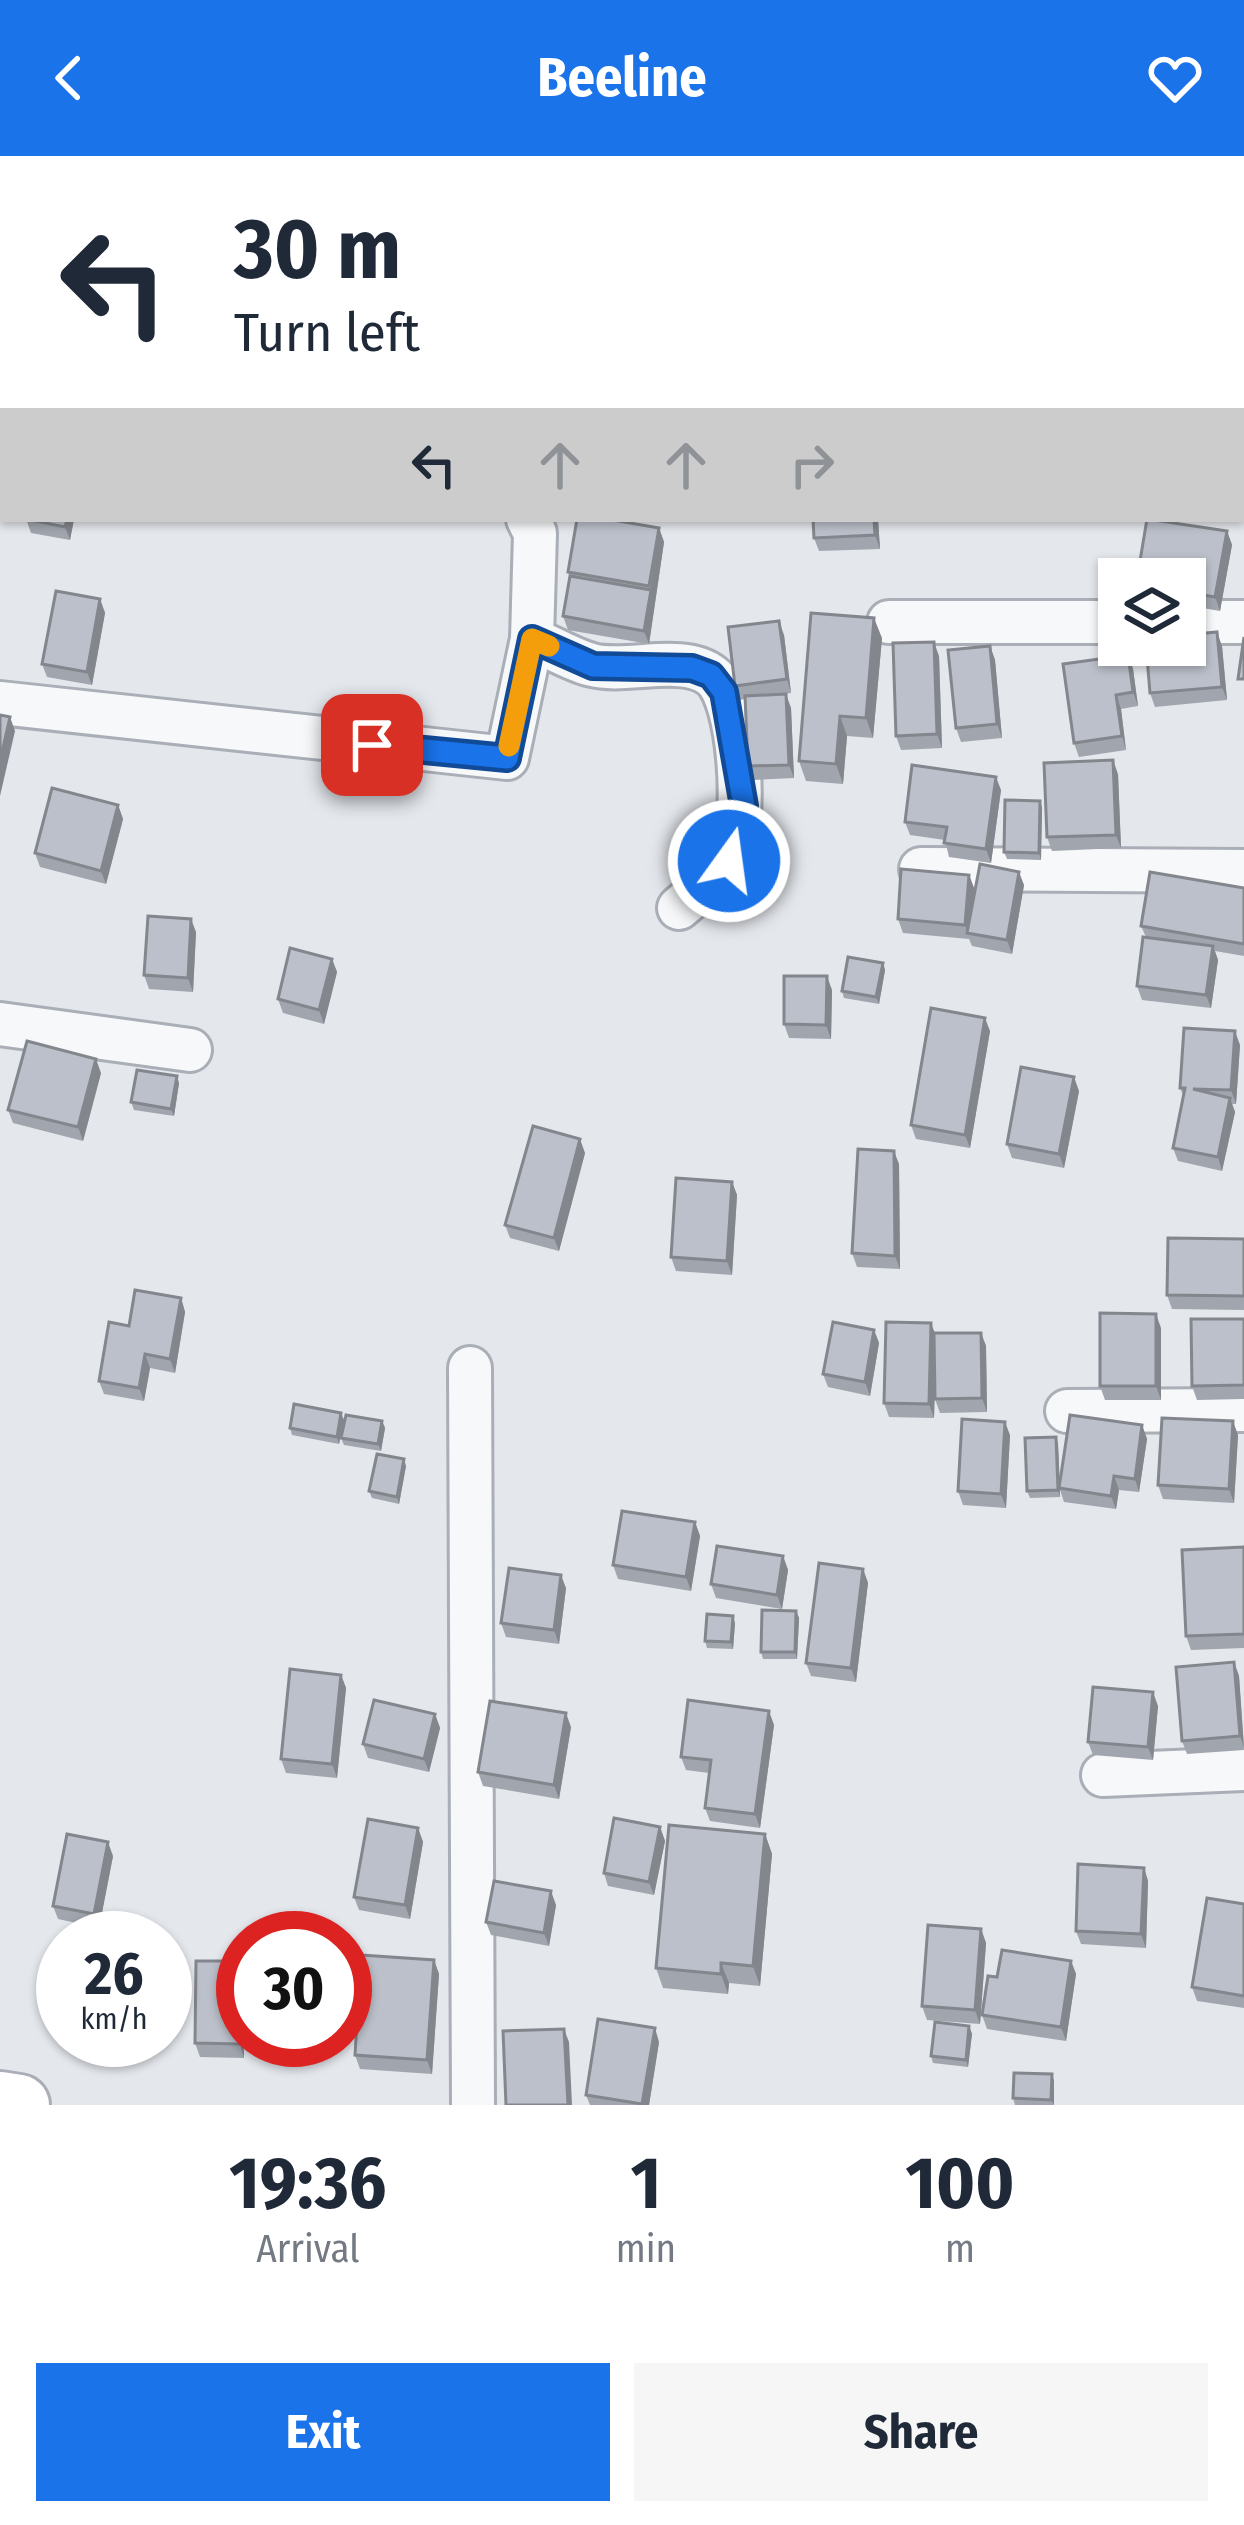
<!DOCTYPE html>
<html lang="en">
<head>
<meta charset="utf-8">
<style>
  body { margin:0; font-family:"Fira Sans Condensed",sans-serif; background:#f6f6f7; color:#1f2937; height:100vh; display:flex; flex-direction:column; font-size:45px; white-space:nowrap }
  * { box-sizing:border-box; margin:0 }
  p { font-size:39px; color:#747a83 }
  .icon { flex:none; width:66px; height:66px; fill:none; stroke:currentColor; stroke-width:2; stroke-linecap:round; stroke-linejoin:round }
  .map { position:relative; height:1949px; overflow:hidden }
  .sheet { display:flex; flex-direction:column; background:#fff; flex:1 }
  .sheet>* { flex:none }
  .banner { position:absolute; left:0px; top:0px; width:1245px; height:366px; box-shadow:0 3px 9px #0004; background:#fff; color:#1f2937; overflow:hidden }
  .buttons { position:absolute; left:1098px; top:402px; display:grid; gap:24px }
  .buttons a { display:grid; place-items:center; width:108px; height:108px; border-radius:0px; background:#fff; box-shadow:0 3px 9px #0004; font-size:60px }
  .speed { position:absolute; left:36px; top:1755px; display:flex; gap:24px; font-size:60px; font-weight:700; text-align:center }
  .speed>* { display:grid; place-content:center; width:156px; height:156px; border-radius:50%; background:#fff; box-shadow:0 3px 9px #0004; line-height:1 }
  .speed small { font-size:30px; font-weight:400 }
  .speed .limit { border:18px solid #d22; background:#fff; color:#111 }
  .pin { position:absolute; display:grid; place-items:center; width:102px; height:102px; color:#fff; margin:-51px; border-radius:24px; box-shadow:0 6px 18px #0006 }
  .me { position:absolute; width:132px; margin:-66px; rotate:14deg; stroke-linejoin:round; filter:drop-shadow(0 0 9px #0008) }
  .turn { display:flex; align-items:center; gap:42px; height:252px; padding:0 36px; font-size:54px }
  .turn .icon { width:156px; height:156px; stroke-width:2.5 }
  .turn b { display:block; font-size:84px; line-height:102px }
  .lanes { display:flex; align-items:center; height:114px; padding:0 36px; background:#0003; justify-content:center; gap:60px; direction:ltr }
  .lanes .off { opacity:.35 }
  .eta { display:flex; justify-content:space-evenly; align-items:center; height:204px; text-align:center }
  .eta b { font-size:72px; font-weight:700; line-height:84px }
  .cta { display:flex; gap:24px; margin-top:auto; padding:24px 36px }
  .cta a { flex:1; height:138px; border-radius:0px; background:#1a73e8; color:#fff; font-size:48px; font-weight:700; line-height:138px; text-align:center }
  .cta a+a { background:#f6f6f7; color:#1f2937 }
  header { display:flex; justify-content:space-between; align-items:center; height:156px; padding:0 36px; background:#1a73e8; color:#fff; font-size:54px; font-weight:700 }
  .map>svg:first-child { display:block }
</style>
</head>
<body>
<header><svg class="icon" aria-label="back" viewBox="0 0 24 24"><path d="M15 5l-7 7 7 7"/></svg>Beeline<svg class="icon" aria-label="heart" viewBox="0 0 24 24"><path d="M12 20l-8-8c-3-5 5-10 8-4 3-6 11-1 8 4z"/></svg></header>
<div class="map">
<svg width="1244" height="1949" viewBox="0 0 1244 1949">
  <rect width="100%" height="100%" fill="#e4e7ec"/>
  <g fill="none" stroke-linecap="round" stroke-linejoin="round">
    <!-- minor casing -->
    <g stroke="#a9aeb7" stroke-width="48">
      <g id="minor">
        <path d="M484 3V0"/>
        <path d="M1242 219H1244"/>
        <path d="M528 363 535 377 532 483C551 491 572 504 592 509 626 518 683 497 712 520 741 542 747 667 731 699 722 719 696 737 679 752"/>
        <path d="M889 466H1119"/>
        <path d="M1185 466H1244"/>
        <path d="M0 547 507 602 532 483"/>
        <path d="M921 713 1244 715"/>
        <path d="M0 868 190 894"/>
        <path d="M470 1212 473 1949"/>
        <path d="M1067 1255 1244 1254"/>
        <path d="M1103 1619 1244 1613"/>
      </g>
    </g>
    <!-- secondary casing -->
    <g stroke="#a9aeb7" stroke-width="66">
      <path id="secondary" d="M0 1946 19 1949"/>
    </g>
    <!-- minor -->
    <use href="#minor" stroke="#f7f8fa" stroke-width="42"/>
    <!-- secondary -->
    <use href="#secondary" stroke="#fff" stroke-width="60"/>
  </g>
  <!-- wall -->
  <g fill="#a1a5ae">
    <path d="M0 0 3 3V123L0 122Z"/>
    <path d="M817 0H848V3H825Z"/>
    <path d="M878 0H952L951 3H879Z"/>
    <path d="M26 363H74L70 384 31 377Z"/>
    <path d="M813 363H878L880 393 819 395 814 382Z"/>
    <path d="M659 372 664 386 649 488 568 474 563 460 570 422 568 416Z"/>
    <path d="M1227 375 1232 389 1220 455 1185 449V423Z"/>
    <path d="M100 443 105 457 92 529 47 521 42 508Z"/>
    <path d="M784 479 791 537 781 538 791 552 794 622 753 624 748 610 745 543 740 544 735 530Z"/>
    <path d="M882 482 873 582 847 580 843 628 806 625 799 605Z"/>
    <path d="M990 490 995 504 1002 582 961 586 956 572Z"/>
    <path d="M1222 490 1227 544 1155 551 1150 537Z"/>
    <path d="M1128 499 1133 513 1138 550 1121 553 1126 594 1079 601 1074 587Z"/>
    <path d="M939 500 942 592 901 594 896 580Z"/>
    <path d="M1118 618 1121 692 1052 695 1047 681Z"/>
    <path d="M1001 634 991 707 949 701 945 684 910 679 905 666Z"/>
    <path d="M1040 645 1042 652 1041 704 1007 703 1004 696Z"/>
    <path d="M118 649 123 663 106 728 40 711 35 697Z"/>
    <path d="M969 719 974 732 973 744 1024 729 1012 798 972 790 969 783 903 777 898 763Z"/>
    <path d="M1244 732V800L1215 795 1218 804 1211 852 1142 844 1137 830 1146 781 1141 770Z"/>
    <path d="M196 776 193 836 149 833 144 819Z"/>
    <path d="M332 803 337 816 324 868 283 857 278 843Z"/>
    <path d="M883 807 885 814 879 848 844 842 842 835Z"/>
    <path d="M832 834 831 883 789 882 784 868Z"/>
    <path d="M990 875 970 992 916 983 911 969Z"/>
    <path d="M1240 889 1236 948H1232L1235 956 1222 1015 1178 1005 1173 992 1184 941 1180 932Z"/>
    <path d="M101 917 83 985 13 967 8 954Z"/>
    <path d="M179 927 174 960 134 954 131 946Z"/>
    <path d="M1079 935 1064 1012 1012 1002 1007 988Z"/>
    <path d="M585 997 559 1095 510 1082 505 1069Z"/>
    <path d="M899 1008 900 1113 857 1111 852 1097Z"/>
    <path d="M732 1026 737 1039 732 1119 676 1115 671 1101Z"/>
    <path d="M1244 1083V1154L1172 1153 1167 1139Z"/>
    <path d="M181 1142 185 1156 175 1217 150 1212 144 1245 104 1238 99 1225 129 1170Z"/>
    <path d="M1244 1163V1243L1197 1244 1192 1230Z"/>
    <path d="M1161 1172V1244H1105L1100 1230Z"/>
    <path d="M874 1174 879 1187 870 1240 828 1231 823 1218Z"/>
    <path d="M935 1177H981L986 1190 987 1256 940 1257 935 1243V1227L934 1262 889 1261 884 1247Z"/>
    <path d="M344 1264 339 1288 292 1279 290 1272Z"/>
    <path d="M382 1265 385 1272 381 1295 344 1289 341 1282Z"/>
    <path d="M1142 1269 1147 1283 1139 1336 1119 1334 1116 1353 1064 1346 1060 1334V1341L1030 1342 1027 1335 1058 1288 1060 1328Z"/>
    <path d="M1010 1279 1006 1352 963 1349 958 1335Z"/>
    <path d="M1238 1279 1234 1347 1163 1343 1158 1329Z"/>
    <path d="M406 1310 399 1348 372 1342 369 1335Z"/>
    <path d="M695 1366 700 1380 691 1435 618 1423 613 1409Z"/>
    <path d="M1244 1391V1492L1191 1494 1186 1480Z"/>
    <path d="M783 1400 788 1414 782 1453 716 1442 711 1428Z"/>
    <path d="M863 1413 868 1427 856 1526 811 1520 806 1507Z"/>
    <path d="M566 1432 559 1488 506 1481 501 1467Z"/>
    <path d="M796 1455 799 1462 797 1503H763L761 1496Z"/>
    <path d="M735 1467 733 1493 707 1492 705 1485Z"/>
    <path d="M1234 1506 1239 1520 1244 1594 1187 1598 1182 1585Z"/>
    <path d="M341 1519 346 1532 337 1622 286 1617 281 1603Z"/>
    <path d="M1158 1550 1153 1604 1093 1599 1088 1586Z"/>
    <path d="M435 1558 440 1572 429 1616 368 1602 363 1588Z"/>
    <path d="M774 1569 760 1672 710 1665 705 1652 709 1617 686 1614 681 1601Z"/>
    <path d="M571 1571 559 1643 483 1630 478 1616Z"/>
    <path d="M660 1671 665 1685 654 1739 608 1730 604 1717Z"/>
    <path d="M418 1672 423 1686 410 1763 359 1754 354 1741Z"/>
    <path d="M765 1678 772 1698 760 1830 729 1827 728 1838 663 1832 656 1812Z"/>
    <path d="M113 1700 99 1772 58 1763 53 1750Z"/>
    <path d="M1144 1712 1148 1725 1146 1792 1081 1788 1076 1775Z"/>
    <path d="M1244 1748V1852L1197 1845 1192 1831Z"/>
    <path d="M556 1749 549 1790 491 1779 486 1766Z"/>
    <path d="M981 1773 986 1787 980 1868 927 1864 922 1850Z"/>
    <path d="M434 1804 439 1818 432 1918 360 1913 355 1899Z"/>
    <path d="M241 1805 243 1811 244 1902 200 1901 195 1887Z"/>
    <path d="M1071 1805 1076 1818 1066 1885 987 1873 982 1859 997 1821Z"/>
    <path d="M969 1870 972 1878 968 1911 933 1907 931 1900Z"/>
    <path d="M659 1886 649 1949H590L586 1939Z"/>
    <path d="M1052 1918 1054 1925V1949H1015L1013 1942Z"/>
  </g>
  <!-- shaded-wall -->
  <g fill="#83868d">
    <path d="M67 363H74L70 384 65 371Z"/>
    <path d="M874 363H878L880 393 875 379Z"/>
    <path d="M659 372 664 386 649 488 644 475Z"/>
    <path d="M1227 375 1232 389 1220 455 1215 441Z"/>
    <path d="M100 443 105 457 92 529 87 516Z"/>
    <path d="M874 462 882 482 873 582 866 562Z"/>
    <path d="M779 465 784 479 791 537 787 523Z"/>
    <path d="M1217 476 1222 490 1227 544 1222 531Z"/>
    <path d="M934 486 939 500 942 592 937 578Z"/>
    <path d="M990 490 995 504 1002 582 997 568Z"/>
    <path d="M1128 499 1133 513 1138 550 1133 536Z"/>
    <path d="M786 538 791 552 794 622 789 609Z"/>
    <path d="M1116 539 1121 553 1126 594 1122 580Z"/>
    <path d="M840 560 847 580 843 628 836 608Z"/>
    <path d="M10 561 15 575 0 640V605Z"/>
    <path d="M1113 604 1118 618 1121 692 1116 679Z"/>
    <path d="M996 621 1001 634 991 707 986 693Z"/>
    <path d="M1040 645 1042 652 1041 704 1039 697Z"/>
    <path d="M118 649 123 663 106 728 101 715Z"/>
    <path d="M1019 716 1024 729 1012 798 1007 784Z"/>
    <path d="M969 719 974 732 971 777H968L965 769Z"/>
    <path d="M191 763 196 776 193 836 188 822Z"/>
    <path d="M1213 790 1218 804 1211 852 1206 839Z"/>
    <path d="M332 803 337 816 324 868 319 854Z"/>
    <path d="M883 807 885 814 879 848 876 841Z"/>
    <path d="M827 820 832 834 831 883 826 869Z"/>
    <path d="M985 862 990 875 970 992 965 979Z"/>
    <path d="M1235 875 1240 889 1236 948 1231 934Z"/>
    <path d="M96 903 101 917 83 985 78 971Z"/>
    <path d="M177 920 179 927 174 960 171 953Z"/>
    <path d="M1074 921 1079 935 1064 1012 1059 998Z"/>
    <path d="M1230 942 1235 956 1222 1015 1218 1001Z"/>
    <path d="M580 983 585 997 559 1095 554 1082Z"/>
    <path d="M894 995 899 1008 900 1113 895 1100Z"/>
    <path d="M732 1026 737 1039 732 1119 727 1105Z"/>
    <path d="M181 1142 185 1156 175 1217 170 1203Z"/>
    <path d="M1156 1158 1161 1172V1244L1156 1230Z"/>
    <path d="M931 1167 936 1180 934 1262 929 1248Z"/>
    <path d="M874 1174 879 1187 870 1240 865 1226Z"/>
    <path d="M981 1177 986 1190 987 1256 982 1242Z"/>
    <path d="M145 1198 150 1212 144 1245 139 1232Z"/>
    <path d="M341 1257 344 1264 339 1288 337 1281Z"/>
    <path d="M382 1265 385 1272 381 1295 378 1288Z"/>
    <path d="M1233 1265 1238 1279 1234 1347 1229 1333Z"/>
    <path d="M1005 1266 1010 1279 1006 1352 1001 1338Z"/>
    <path d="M1142 1269 1147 1283 1139 1336 1135 1323Z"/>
    <path d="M1056 1281 1058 1288 1060 1341 1058 1334Z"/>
    <path d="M404 1303 406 1310 399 1348 397 1341Z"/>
    <path d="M1114 1320 1119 1334 1116 1353 1111 1340Z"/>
    <path d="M695 1366 700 1380 691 1435 686 1421Z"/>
    <path d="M783 1400 788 1414 782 1453 777 1439Z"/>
    <path d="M863 1413 868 1427 856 1526 851 1512Z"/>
    <path d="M561 1419 566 1432 559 1488 554 1474Z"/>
    <path d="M796 1455 799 1462 797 1503 795 1496Z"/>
    <path d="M733 1460 735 1467 733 1493 731 1486Z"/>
    <path d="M1234 1506 1239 1520 1244 1591 1240 1580Z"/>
    <path d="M341 1519 346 1532 337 1622 332 1608Z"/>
    <path d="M1153 1536 1158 1550 1153 1604 1148 1591Z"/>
    <path d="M769 1555 774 1569 760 1672 755 1658Z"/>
    <path d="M566 1557 571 1571 559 1643 554 1629Z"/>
    <path d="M435 1558 440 1572 429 1616 424 1603Z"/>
    <path d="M660 1671 665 1685 654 1739 649 1726Z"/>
    <path d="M418 1672 423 1686 410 1763 405 1749Z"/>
    <path d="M765 1678 772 1698 760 1830 753 1810Z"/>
    <path d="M108 1686 113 1700 99 1772 94 1758Z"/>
    <path d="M1144 1712 1148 1725 1146 1792 1141 1778Z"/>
    <path d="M551 1735 556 1749 549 1790 544 1777Z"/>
    <path d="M981 1773 986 1787 980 1868 975 1854Z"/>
    <path d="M434 1804 439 1818 432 1918 427 1904Z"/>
    <path d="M241 1805 243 1811 244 1902 240 1888Z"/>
    <path d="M1071 1805 1076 1818 1066 1885 1061 1871Z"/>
    <path d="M721 1807 729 1827 728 1838 721 1818Z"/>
    <path d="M969 1870 972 1878 968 1911 966 1904Z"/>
    <path d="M655 1872 659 1886 649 1949H642Z"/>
    <path d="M564 1873 569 1886 572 1949H568Z"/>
    <path d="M1052 1918 1054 1925V1949L1051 1944Z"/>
  </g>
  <!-- building -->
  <g fill="#bbc0ca" stroke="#83868d" stroke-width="3">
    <path d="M0 0H59L75 3H3V105L0 104Z"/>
    <path d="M107 0H161V3H106Z"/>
    <path d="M898 0H944V3H914Z"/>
    <path d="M1049 0H1093V3H1048Z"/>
    <path d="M1134 0H1149L1163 3H1133Z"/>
    <path d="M26 363H67L65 371Z"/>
    <path d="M577 363H607L659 372 649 430 568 416Z"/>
    <path d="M813 363H874L875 379 814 382Z"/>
    <path d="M1147 363 1227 375 1215 441 1185 436V423H1137Z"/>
    <path d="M570 420 651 434 644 475 563 460Z"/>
    <path d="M56 435 100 443 87 516 42 508Z"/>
    <path d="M811 457 874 462 866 562 840 560 836 608 799 605Z"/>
    <path d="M779 465 787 523 735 530 728 471Z"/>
    <path d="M1217 476 1222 531 1150 537 1146 489H1185V479Z"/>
    <path d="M1244 481V523H1238Z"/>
    <path d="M934 486 937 578 896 580 893 487Z"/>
    <path d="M990 490 997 568 956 572 948 494Z"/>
    <path d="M1128 499 1133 536 1116 539 1122 580 1074 587 1063 508Z"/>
    <path d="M786 538 789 609 748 610 745 540Z"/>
    <path d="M0 559 10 561 0 605Z"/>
    <path d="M1113 604 1116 679 1047 681 1044 607Z"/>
    <path d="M912 609 996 621 986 693 944 687 947 671 905 666Z"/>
    <path d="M52 632 118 649 101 715 35 697Z"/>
    <path d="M1005 644 1040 645 1039 697 1004 696Z"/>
    <path d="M980 708 1019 716 1007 784 967 777Z"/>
    <path d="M901 713 969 719 965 769 898 763Z"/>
    <path d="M1150 716 1244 732V788L1141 770Z"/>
    <path d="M148 760 191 763 188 822 144 819Z"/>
    <path d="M1143 781 1213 790 1206 839 1137 830Z"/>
    <path d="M290 792 332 803 319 854 278 843Z"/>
    <path d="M848 801 883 807 876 841 842 835Z"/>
    <path d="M784 820H827L826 869 784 868Z"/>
    <path d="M931 852 985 862 965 979 911 969Z"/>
    <path d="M1184 872 1235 875 1231 934 1193 933 1230 942 1218 1001 1173 992 1185 932H1180Z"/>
    <path d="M27 885 96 903 78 971 8 954Z"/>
    <path d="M1021 911 1074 921 1059 998 1007 988Z"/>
    <path d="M137 914 177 920 171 953 131 946Z"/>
    <path d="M533 970 580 983 554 1082 505 1069Z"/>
    <path d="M858 993 894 995 895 1100 852 1097Z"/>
    <path d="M676 1022 732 1026 727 1105 671 1101Z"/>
    <path d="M1168 1082 1244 1083V1140L1167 1139Z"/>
    <path d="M135 1134 181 1142 170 1203 145 1198 139 1232 99 1225 109 1166 129 1170Z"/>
    <path d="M1100 1157 1156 1158V1230H1100Z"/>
    <path d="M1191 1163H1244V1229L1192 1230Z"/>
    <path d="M833 1166 874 1174 865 1226 823 1218Z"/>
    <path d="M886 1166 931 1167 929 1248 884 1247Z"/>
    <path d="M934 1177H981L982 1242 935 1243Z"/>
    <path d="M294 1248 341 1257 337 1281 290 1272Z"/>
    <path d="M346 1259 382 1265 378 1288 341 1282Z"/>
    <path d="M1070 1259 1142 1269 1135 1323 1114 1320 1111 1340 1059 1332Z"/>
    <path d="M1162 1262 1233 1265 1229 1333 1158 1329Z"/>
    <path d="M962 1263 1005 1266 1001 1338 958 1335Z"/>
    <path d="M1056 1281 1058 1334 1027 1335 1025 1282Z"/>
    <path d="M377 1298 404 1303 397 1341 369 1335Z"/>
    <path d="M622 1355 695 1366 686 1421 613 1409Z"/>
    <path d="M717 1390 783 1400 777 1439 711 1428Z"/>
    <path d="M1244 1391V1478L1186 1480 1182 1394Z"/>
    <path d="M819 1407 863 1413 851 1512 806 1507Z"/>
    <path d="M509 1412 561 1419 554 1474 501 1467Z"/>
    <path d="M762 1454 796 1455 795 1496H761Z"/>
    <path d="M707 1458 733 1460 731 1486 705 1485Z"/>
    <path d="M1234 1506 1240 1580 1182 1585 1176 1511Z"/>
    <path d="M290 1513 341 1519 332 1608 281 1603Z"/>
    <path d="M1093 1531 1153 1536 1148 1591 1088 1586Z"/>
    <path d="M374 1544 435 1558 424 1603 363 1588Z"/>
    <path d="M688 1544 769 1555 755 1658 705 1652 711 1604 681 1601Z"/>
    <path d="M490 1545 566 1557 554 1629 478 1616Z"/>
    <path d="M614 1662 660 1671 649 1726 604 1717Z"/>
    <path d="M368 1663 418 1672 405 1749 354 1741Z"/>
    <path d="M669 1669 765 1678 753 1810 721 1807V1818L656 1812Z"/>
    <path d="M67 1678 108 1686 94 1758 53 1750Z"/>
    <path d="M1078 1708 1144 1712 1141 1778 1076 1775Z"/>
    <path d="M494 1725 551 1735 544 1777 486 1766Z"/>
    <path d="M1207 1742 1244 1748V1840L1192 1831Z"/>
    <path d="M928 1769 981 1773 975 1854 922 1850Z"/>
    <path d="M1002 1794 1071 1805 1061 1871 982 1859 988 1820 997 1821Z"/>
    <path d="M361 1799 434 1804 427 1904 355 1899Z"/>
    <path d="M196 1805H241L240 1888 195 1887Z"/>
    <path d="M598 1863 655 1872 642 1948 586 1939Z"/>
    <path d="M935 1866 969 1870 966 1904 931 1900Z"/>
    <path d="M564 1873 568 1949H506L503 1875Z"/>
    <path d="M1014 1917 1052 1918 1051 1944 1013 1942Z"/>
  </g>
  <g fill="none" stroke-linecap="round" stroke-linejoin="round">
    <!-- route casing -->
    <g stroke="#114b97" stroke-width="30">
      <path id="route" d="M372 589 507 602 532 483 593 510 692 512 711 519 724 536 744 650 729 705"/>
    </g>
    <!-- route -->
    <use href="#route" stroke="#1a73e8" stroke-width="21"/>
    <!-- slow -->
    <path stroke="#f59e0b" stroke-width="21" d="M509 590 532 483 549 490"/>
  </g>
</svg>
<div class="buttons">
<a><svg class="icon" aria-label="layers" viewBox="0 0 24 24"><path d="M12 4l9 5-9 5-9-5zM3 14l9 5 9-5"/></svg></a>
</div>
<div class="speed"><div>26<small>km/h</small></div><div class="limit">30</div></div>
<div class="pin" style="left:372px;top:589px;background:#d93025"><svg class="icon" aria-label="arrive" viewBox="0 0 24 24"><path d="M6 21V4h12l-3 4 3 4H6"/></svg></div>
<svg class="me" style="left:729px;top:705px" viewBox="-20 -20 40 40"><circle r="17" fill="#1a73e8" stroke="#fff" stroke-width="3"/><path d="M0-11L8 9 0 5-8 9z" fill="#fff"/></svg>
<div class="banner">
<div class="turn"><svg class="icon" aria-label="left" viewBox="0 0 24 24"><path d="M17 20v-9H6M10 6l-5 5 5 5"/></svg><div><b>30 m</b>Turn left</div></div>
<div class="lanes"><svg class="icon" aria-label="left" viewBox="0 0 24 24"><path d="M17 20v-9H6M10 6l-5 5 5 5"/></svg><svg class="icon off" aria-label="ahead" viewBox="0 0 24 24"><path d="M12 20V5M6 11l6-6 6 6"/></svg><svg class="icon off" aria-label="ahead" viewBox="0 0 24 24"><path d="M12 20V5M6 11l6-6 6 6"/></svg><svg class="icon off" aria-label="right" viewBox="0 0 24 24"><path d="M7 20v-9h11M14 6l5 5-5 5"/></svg></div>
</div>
</div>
<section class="sheet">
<div class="eta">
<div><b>19:36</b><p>Arrival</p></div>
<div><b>1</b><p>min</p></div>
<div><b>100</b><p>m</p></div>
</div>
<div class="cta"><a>Exit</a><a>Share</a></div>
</section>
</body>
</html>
